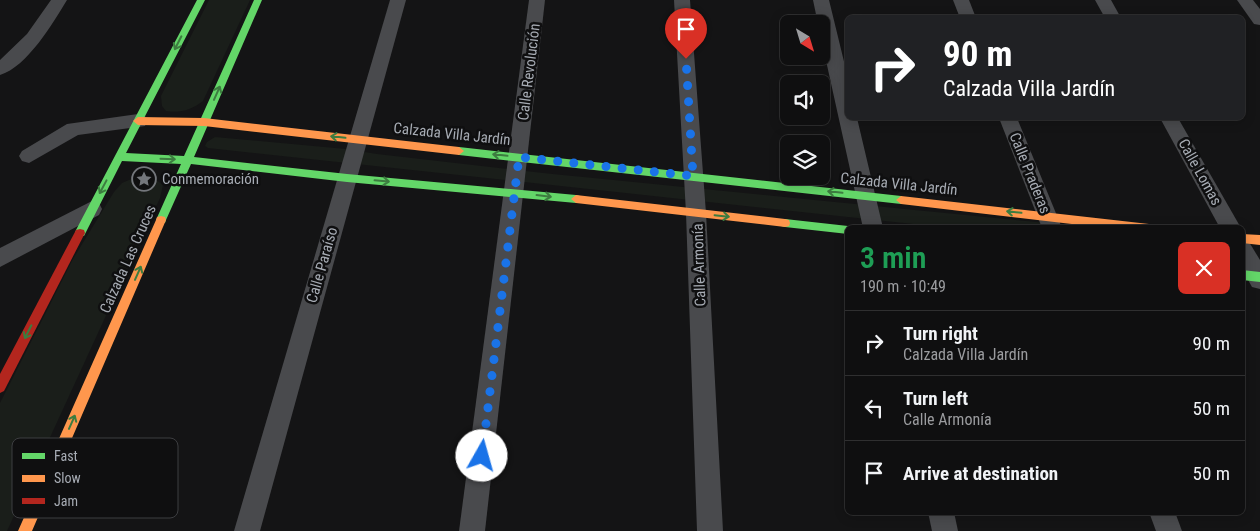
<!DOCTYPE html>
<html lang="en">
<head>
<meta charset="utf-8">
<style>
  body { margin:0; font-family:"Roboto Condensed",sans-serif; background:#181819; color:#f1f3f6; height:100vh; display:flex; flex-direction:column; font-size:19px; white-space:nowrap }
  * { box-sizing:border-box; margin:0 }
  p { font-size:16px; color:#9b9c9f }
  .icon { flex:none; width:28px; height:28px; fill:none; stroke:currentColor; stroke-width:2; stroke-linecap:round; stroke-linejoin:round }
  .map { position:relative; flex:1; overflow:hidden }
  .panel { position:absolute; left:845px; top:225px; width:400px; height:290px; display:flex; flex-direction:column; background:#0f0f10; border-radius:8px; box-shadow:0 2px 12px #0003,0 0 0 1px #2f2f30 }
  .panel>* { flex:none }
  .banner { position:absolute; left:845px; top:15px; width:400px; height:105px; border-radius:8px; box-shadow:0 2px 12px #0003,0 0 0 1px #2f2f30; background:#202124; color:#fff; overflow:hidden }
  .needle { width:32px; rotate:142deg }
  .controls { position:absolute; left:780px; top:15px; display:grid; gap:10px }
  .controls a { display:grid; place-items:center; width:50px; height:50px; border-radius:8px; background:#0f0f10; box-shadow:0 2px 12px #0003,0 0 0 1px #2f2f30; font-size:25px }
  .pin { position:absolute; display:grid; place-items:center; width:42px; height:42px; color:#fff; margin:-51px -21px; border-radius:50% 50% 50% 0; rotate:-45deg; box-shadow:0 0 5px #0007 }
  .pin .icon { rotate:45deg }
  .me { position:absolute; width:55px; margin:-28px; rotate:7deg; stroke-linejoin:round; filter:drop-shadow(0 0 4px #0008) }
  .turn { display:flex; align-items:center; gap:18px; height:105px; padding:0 15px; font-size:22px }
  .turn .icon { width:65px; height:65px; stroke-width:2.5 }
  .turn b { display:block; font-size:35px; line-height:42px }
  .round { display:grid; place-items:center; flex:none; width:52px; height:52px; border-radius:8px; background:#181819 }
  .headline { display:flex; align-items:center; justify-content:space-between; height:85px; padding:0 15px }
  h1 { font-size:30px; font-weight:600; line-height:38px; color:#1e9e55 }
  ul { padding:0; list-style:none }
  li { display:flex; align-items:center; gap:15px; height:65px; padding:0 15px; border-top:1px solid #2f2f30 }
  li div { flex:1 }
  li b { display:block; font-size:19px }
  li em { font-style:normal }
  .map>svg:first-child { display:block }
</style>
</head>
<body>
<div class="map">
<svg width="1260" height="531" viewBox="0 0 1260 531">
  <rect width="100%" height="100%" fill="#141415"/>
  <!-- green -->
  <g fill="#1a1e1a">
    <path d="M209 0H250L203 101C191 110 181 113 166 111L162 106 161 96Z"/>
    <path d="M215 137 346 149 377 154 543 173 1087 227H941L208 148 205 146 207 142Z"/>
    <path d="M136 177C147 177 155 178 163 185L160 198 7 531H0V403L73 259 114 192 122 183Z"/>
  </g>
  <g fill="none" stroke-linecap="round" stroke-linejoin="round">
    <!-- street -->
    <g fill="#494a4d" fill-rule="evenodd">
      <path d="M51 0H67C53 23 27 67 0 75V60L27 34Z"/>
      <path d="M390 0H406L260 531H234Z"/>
      <path d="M529 0H545L485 531H459Z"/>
      <path d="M674 0H690L706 213 723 531H697L686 213Z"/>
      <path d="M813 0H829L848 78V118H857L883 228H863L821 38V24H818Z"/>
      <path d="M953 0H969L976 18H960Z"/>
      <path d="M1095 0H1111L1121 18H1105Z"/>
      <path d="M1237 0H1253L1260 9V25L1254 24Z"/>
      <path d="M138 114 145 116 147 121 145 126 78 135 29 163 22 161 19 156 22 151 67 124Z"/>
      <path d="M999 118H1017L1062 228H1042Z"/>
      <path d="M1160 118H1178L1241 228H1220Z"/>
      <path d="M92 201 99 203 102 209 99 215 0 267V248Z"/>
      <path d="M1242 239 1249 242 1260 260V289L1252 287 1242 269Z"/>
      <path d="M928 512H954L958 531H932Z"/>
      <path d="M1149 512H1175L1182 531H1156Z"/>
    </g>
    <!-- fast -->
    <g fill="#63d668" fill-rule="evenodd">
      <path d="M197 0H205L126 153 184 156 254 0H262L194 157 347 174 576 195 580 196 581 199 580 202 576 203 347 182 191 164 166 220 165 223H157L156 220 181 164 122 161 84 236H76L75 233 76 230Z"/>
      <path d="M459 147 901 196 906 200 901 204 459 155 454 151Z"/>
      <path d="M785 219 848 226 852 228H848V234L785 227 781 226 780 223 781 220Z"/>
      <path d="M1242 270 1260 272V282L1242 280Z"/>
    </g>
    <!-- slow -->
    <g fill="#ff974d" fill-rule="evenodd">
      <path d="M138 117 204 118 459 147 464 151 459 155 204 126 138 125 133 121Z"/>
      <path d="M576 195 785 219 789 220 790 223 789 226 785 227 576 203 571 199Z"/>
      <path d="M901 196 1149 224 1154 228H1106L901 204 896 200Z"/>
      <path d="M161 216 165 217 166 220 32 531H18L156 220 157 217Z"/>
      <path d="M1242 234 1260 235V245L1242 243Z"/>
    </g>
    <!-- jam -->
    <path fill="#b3261e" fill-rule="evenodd" d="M80 229 84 230 85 233 4 391 0 393V374L76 230Z"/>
  </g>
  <!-- one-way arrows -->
  <defs><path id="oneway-shaft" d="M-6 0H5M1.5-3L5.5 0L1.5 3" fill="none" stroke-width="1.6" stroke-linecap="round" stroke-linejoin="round" transform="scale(1.25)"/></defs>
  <g stroke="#3d7c40">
    <use href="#oneway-shaft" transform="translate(178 43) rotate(117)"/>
    <use href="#oneway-shaft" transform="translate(217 93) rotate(-66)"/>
    <use href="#oneway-shaft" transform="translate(338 137) rotate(-174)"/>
    <use href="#oneway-shaft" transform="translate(500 155) rotate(-174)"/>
    <use href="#oneway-shaft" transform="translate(168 159) rotate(2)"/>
    <use href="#oneway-shaft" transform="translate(382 181) rotate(5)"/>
    <use href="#oneway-shaft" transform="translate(103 187) rotate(118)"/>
    <use href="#oneway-shaft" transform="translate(835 192) rotate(-174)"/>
    <use href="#oneway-shaft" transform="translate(544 196) rotate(7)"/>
    <use href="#oneway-shaft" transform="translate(1014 212) rotate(-174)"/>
    <use href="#oneway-shaft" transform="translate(722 216) rotate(6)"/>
    <use href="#oneway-shaft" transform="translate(138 273) rotate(-66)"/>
    <use href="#oneway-shaft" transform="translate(28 332) rotate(117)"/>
    <use href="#oneway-shaft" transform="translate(72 422) rotate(-66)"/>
  </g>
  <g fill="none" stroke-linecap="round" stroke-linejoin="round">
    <!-- route -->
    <path stroke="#1a73e8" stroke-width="9" stroke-dasharray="0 16.2" d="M482 456 519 157 693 176 686 59"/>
  </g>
  <!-- icons -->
  <defs>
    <g id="sight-ring" transform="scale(1.25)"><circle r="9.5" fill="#0f0f10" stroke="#74777c" stroke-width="1.5"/><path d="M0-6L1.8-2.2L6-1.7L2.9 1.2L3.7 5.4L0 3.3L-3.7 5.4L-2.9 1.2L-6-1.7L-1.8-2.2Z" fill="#74777c"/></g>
  </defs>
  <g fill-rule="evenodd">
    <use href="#sight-ring" x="144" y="179"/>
  </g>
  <g text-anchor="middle" stroke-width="5" stroke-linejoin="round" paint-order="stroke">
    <!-- street labels -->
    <g font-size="15" fill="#a7acb4" stroke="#0f0f10">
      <text transform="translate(529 72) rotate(-83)" y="5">Calle Revolución</text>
      <text transform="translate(452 134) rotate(6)" y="5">Calzada Villa Jardín</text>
      <text transform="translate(1200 172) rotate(61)" y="5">Calle Lomas</text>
      <text transform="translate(1030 173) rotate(68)" y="5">Calle Praderas</text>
      <text transform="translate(899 184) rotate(6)" y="5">Calzada Villa Jardín</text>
      <text transform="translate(128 259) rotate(-66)" y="5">Calzada Las Cruces</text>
      <text transform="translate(322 265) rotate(-74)" y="5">Calle Paraíso</text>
      <text transform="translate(699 265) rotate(-92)" y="5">Calle Armonía</text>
    </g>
    <!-- poi labels -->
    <g font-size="15" fill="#a7acb4" stroke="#0f0f10" text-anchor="start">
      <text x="162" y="184">Conmemoración</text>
    </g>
  </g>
  <!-- legend -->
  <rect x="12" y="438" width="166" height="80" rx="8" fill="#0f0f10" stroke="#3d3e41" stroke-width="1"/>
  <rect x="22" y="453" width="23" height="6" fill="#63d668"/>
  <rect x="22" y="475" width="23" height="7" fill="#ff974d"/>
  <rect x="22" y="498" width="23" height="6" fill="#b3261e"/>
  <g font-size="14" fill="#a7acb4">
    <text x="54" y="461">Fast</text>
    <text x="54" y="483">Slow</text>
    <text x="54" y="506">Jam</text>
  </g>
</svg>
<div class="controls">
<a><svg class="needle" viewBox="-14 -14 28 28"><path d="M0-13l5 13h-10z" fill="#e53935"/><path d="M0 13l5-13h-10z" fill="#9b9c9f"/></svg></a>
<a><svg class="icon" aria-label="sound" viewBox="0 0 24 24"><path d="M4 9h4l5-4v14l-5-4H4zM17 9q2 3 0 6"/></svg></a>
<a><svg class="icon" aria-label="layers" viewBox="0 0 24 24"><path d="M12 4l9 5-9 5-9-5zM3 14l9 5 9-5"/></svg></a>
</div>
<div class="pin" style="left:686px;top:59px;background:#d93025"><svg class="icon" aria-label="arrive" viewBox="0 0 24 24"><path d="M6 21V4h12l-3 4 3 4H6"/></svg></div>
<svg class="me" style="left:482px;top:456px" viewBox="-20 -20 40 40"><circle r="19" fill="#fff"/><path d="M0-13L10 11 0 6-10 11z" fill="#1a73e8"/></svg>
<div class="banner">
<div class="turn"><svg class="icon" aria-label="right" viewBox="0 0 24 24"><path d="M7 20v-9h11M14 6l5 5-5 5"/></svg><div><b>90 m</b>Calzada Villa Jardín</div></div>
</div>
<section class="panel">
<div class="headline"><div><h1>3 min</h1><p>190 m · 10:49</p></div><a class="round" style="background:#d93025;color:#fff"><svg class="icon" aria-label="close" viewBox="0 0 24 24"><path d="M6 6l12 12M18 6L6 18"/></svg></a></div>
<ul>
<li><svg class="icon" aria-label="right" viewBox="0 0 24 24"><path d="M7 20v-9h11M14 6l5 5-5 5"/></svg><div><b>Turn right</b><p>Calzada Villa Jardín</p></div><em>90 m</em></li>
<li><svg class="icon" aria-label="left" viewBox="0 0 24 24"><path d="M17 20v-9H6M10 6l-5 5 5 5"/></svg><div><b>Turn left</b><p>Calle Armonía</p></div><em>50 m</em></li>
<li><svg class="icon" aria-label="arrive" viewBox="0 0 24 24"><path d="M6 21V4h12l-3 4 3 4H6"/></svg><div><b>Arrive at destination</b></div><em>50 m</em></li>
</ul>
</section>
</div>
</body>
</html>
